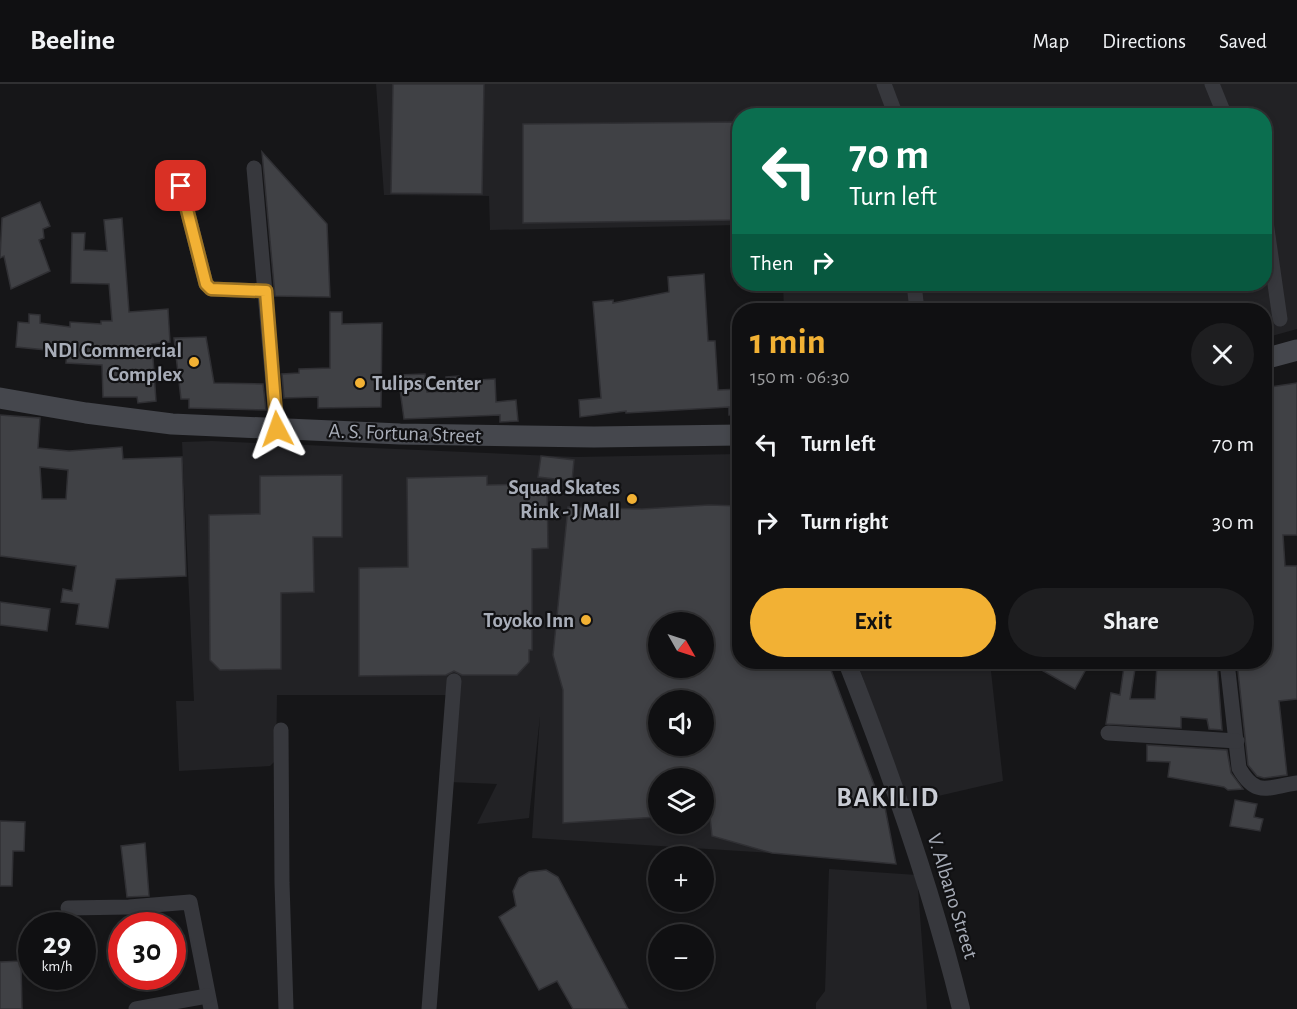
<!DOCTYPE html>
<html lang="en">
<head>
<meta charset="utf-8">
<style>
  body { margin:0; font-family:"Alegreya Sans",sans-serif; background:#1e1e20; color:#f1f3f6; height:100vh; display:flex; flex-direction:column; font-size:22px; white-space:nowrap }
  * { box-sizing:border-box; margin:0 }
  p { font-size:20px; color:#9c9d9f }
  .icon { flex:none; width:33px; height:33px; fill:none; stroke:currentColor; stroke-width:2; stroke-linecap:round; stroke-linejoin:round }
  .map { position:relative; flex:1; overflow:hidden }
  .drawer { position:absolute; left:732px; top:219px; width:540px; height:366px; display:flex; flex-direction:column; background:#101012; border-radius:24px; box-shadow:0 3px 9px #0003,0 0 0 2px #303032 }
  .drawer>* { flex:none }
  .top-card { position:absolute; left:732px; top:24px; width:540px; height:183px; border-radius:24px; box-shadow:0 3px 9px #0003,0 0 0 2px #303032; background:#0b6e4f; color:#fff; overflow:hidden }
  .needle { width:39px; rotate:129deg }
  .fabs { position:absolute; left:648px; top:528px; display:grid; gap:12px }
  .fabs a { display:grid; place-items:center; width:66px; height:66px; border-radius:50%; background:#101012; box-shadow:0 3px 9px #0003,0 0 0 2px #303032; font-size:30px }
  .speed { position:absolute; left:18px; top:828px; display:flex; gap:12px; font-size:30px; font-weight:700; text-align:center }
  .speed>* { display:grid; place-content:center; width:78px; height:78px; border-radius:50%; background:#101012; box-shadow:0 3px 9px #0003,0 0 0 2px #303032; line-height:1 }
  .speed small { font-size:15px; font-weight:400 }
  .speed .limit { border:9px solid #d22; background:#fff; color:#111 }
  .pin { position:absolute; display:grid; place-items:center; width:51px; height:51px; color:#fff; margin:-26px; border-radius:12px; box-shadow:0 3px 9px #0006 }
  .me { position:absolute; width:66px; margin:-33px; rotate:356deg; stroke-linejoin:round; filter:drop-shadow(0 0 4px #0008) }
  .turn { display:flex; align-items:center; gap:21px; height:126px; padding:0 18px; font-size:27px }
  .turn .icon { width:78px; height:78px; stroke-width:2.5 }
  .turn b { display:block; font-size:42px; line-height:51px }
  .then { display:flex; align-items:center; height:57px; padding:0 18px; background:#0003; gap:12px; font-size:22px }
  .round { display:grid; place-items:center; flex:none; width:63px; height:63px; border-radius:32px; background:#1e1e20 }
  .overview { display:flex; align-items:center; justify-content:space-between; height:102px; padding:0 18px }
  h1 { font-size:36px; font-weight:700; line-height:45px; color:#f2b134 }
  .button { display:flex; gap:12px; margin-top:auto; padding:12px 18px }
  .button a { flex:1; height:69px; border-radius:36px; background:#f2b134; color:#111; font-size:24px; font-weight:700; line-height:69px; text-align:center }
  .button a+a { background:#1e1e20; color:#f1f3f6 }
  ul { padding:0; list-style:none }
  li { display:flex; align-items:center; gap:18px; height:78px; padding:0 18px }
  li div { flex:1 }
  li b { display:block; font-size:22px }
  li em { font-style:normal }
  header { display:flex; align-items:center; gap:36px; box-sizing:border-box; height:84px; padding:0 30px; background:#101012; border-bottom:2px solid #303032 }
  header strong { font-size:28px }
  nav { display:flex; gap:33px; margin-inline-start:auto; font-size:21px }
  .map>svg:first-child { display:block }
</style>
</head>
<body>
<header>
<strong>Beeline</strong>
<nav><a>Map</a><a>Directions</a><a>Saved</a></nav>
</header>
<div class="map">
<svg width="1297" height="925" viewBox="0 0 1297 925">
  <rect width="100%" height="100%" fill="#161618"/>
  <!-- built -->
  <g fill="#222225" fill-rule="evenodd">
    <path d="M376 0H1297V245L1265 254 1264 226H784L783 200H1264V32H740L739 141 490 146 489 112 384 111Z"/>
    <path d="M212 357 576 373 739 370 740 578H828L876 706 882 708 896 780 772 769 532 754 540 632 529 734 477 740 497 700 449 698 456 611H277L276 676 270 682 179 687 176 617H194L182 358ZM658 538H704V584H658ZM658 616H704V662H658ZM658 694H704V740H658Z"/>
    <path d="M857 578H990L1003 697 908 719Z"/>
    <path d="M829 785 917 791 927 925H816V919L825 907Z"/>
  </g>
  <!-- building -->
  <g fill="#404145" stroke="#303034" stroke-width="1.5" fill-rule="evenodd">
    <path d="M393 0H484L482 110 391 109Z"/>
    <path d="M740 38V136L523 139V40Z"/>
    <path d="M262 68 327 140 330 213 275 212Z"/>
    <path d="M40 118 50 142 43 145 44 154 39 156 50 187 11 205 4 172 0 174 2 134Z"/>
    <path d="M122 134 129 228 168 225 170 258 152 260 156 317 138 319 137 313H103L102 281 66 279 67 268 16 263 18 238 29 239V230L40 231V239L70 243V238L101 240V237H112L109 200 71 199 72 149H85L84 166 107 167 104 136Z"/>
    <path d="M704 190 708 257H715L718 306 740 305V330L729 331V323L626 329V327L580 333 579 316 601 314 593 218 613 216V219L669 208 668 193Z"/>
    <path d="M330 228H342V240L382 239 381 323 318 324V313L284 314 282 290 299 289V285L330 284Z"/>
    <path d="M206 253 214 299 263 300 266 326 189 324V315H181L174 254Z"/>
    <path d="M425 290 427 308 447 307 446 293 459 292V297L495 295 496 318 516 316 518 337 500 338V331L404 335 398 291Z"/>
    <path d="M1297 299V451H1283L1285 482H1297V615L1279 617 1287 691 1264 694 1257 692 1248 681 1237 578H1264V304Z"/>
    <path d="M0 331 40 334 38 364 69 367 122 363 123 375 182 373 186 492 116 495 108 544 76 540 79 520 61 518 63 505 72 507 76 482 0 472ZM40 383 68 386 66 415H42Z"/>
    <path d="M541 372 574 376 572 397 538 393Z"/>
    <path d="M342 391V453H313L314 508 281 509V585L220 586 210 576 209 431 260 430V392Z"/>
    <path d="M487 392V401L547 400 548 464 532 465V566H529V578L517 591H462L454 587 446 591 359 592V484L408 483 407 394Z"/>
    <path d="M709 421 740 422V578H828L876 706 882 708 896 780 772 769 712 752 708 714H704V694H658V733L563 739V606L553 571 568 423 642 425ZM658 538H704V584H658ZM658 616H704V662H658Z"/>
    <path d="M0 518 50 525 47 547 0 541Z"/>
    <path d="M1041 578H1090L1075 605 1038 584Z"/>
    <path d="M1169 578H1217L1222 646 1209 645 1207 635 1181 633V644L1106 640 1111 609 1120 611 1124 583 1135 585 1130 615H1155L1157 580 1169 581Z"/>
    <path d="M1147 661 1227 666 1231 689 1243 705 1228 706 1224 703 1168 693 1170 678 1147 677Z"/>
    <path d="M1235 716 1257 720 1254 733 1263 735 1260 747 1230 742Z"/>
    <path d="M0 737 25 738 24 767H13L12 802H0Z"/>
    <path d="M145 759 149 812 127 813 121 762Z"/>
    <path d="M546 786 558 793 628 925H573L557 897 539 906 499 833 516 822 513 807 519 794 529 788Z"/>
    <path d="M21 877 22 925H0V878Z"/>
  </g>
  <g fill="none" stroke-linecap="round" stroke-linejoin="round">
    <!-- minor -->
    <g stroke="#37383d" stroke-width="15">
      <path d="M884 0 896 32"/>
      <path d="M1212 0 1225 32"/>
      <path d="M254 84 277 345"/>
      <path d="M181 102 206 200 211 205 266 207"/>
      <path d="M1264 124 1280 235"/>
      <path d="M914 200 917 226"/>
      <path d="M1227 578 1239 684C1256 714 1268 703 1297 699"/>
      <path d="M281 646 282 799 286 925"/>
      <path d="M1108 649 1237 657"/>
      <path d="M68 824 129 823 190 818 211 925"/>
      <path d="M136 925 207 912"/>
      <path d="M429 925 454 597"/>
    </g>
    <!-- tertiary -->
    <path stroke="#37383d" stroke-width="18" d="M847 578C892 692 932 806 961 925"/>
    <!-- secondary -->
    <g stroke="#45474d" stroke-width="21">
      <path d="M1264 275 1297 266"/>
      <path d="M0 314 86 329 172 340 400 350 594 353 740 351"/>
    </g>
  </g>
  <g fill="none" stroke-linecap="round" stroke-linejoin="round">
    <!-- route casing -->
    <g stroke="#9d7322" stroke-width="15">
      <path id="route" d="M181 102 206 200 211 205 266 207 277 345"/>
    </g>
    <!-- route -->
    <use href="#route" stroke="#f2b134" stroke-width="10"/>
  </g>
  <!-- markers -->
  <g fill="#f2b134" stroke="#111113" stroke-width="2">
    <circle cx="194" cy="278" r="6"/>
    <circle cx="360" cy="299" r="6"/>
    <circle cx="632" cy="415" r="6"/>
    <circle cx="586" cy="536" r="6"/>
  </g>
  <g text-anchor="middle" stroke-width="4.5" stroke-linejoin="round" paint-order="stroke">
    <!-- poi labels -->
    <g font-size="21" font-weight="bold" fill="#a8adb8" stroke="#111113" text-anchor="end">
      <text x="182" y="273">NDI Commercial<tspan x="182" dy="24">Complex</tspan></text>
      <text x="372" y="306" text-anchor="start">Tulips Center</text>
      <text x="620" y="410">Squad Skates<tspan x="620" dy="24">Rink - J Mall</tspan></text>
      <text x="574" y="543">Toyoko Inn</text>
    </g>
    <!-- street labels -->
    <g font-size="21" fill="#a8adb8" stroke="#111113">
      <text transform="translate(405 349) rotate(2)" y="7">A. S. Fortuna Street</text>
      <text transform="translate(953 812) rotate(73)" y="7">V. Albano Street</text>
    </g>
    <!-- district labels -->
    <g font-size="27" font-weight="bold" letter-spacing="1.5" fill="#c9ccd4" stroke="#111113">
      <text x="888" y="722">BAKILID</text>
    </g>
  </g>
</svg>
<div class="fabs">
<a><svg class="needle" viewBox="-14 -14 28 28"><path d="M0-13l5 13h-10z" fill="#e53935"/><path d="M0 13l5-13h-10z" fill="#9c9d9f"/></svg></a>
<a><svg class="icon" aria-label="sound" viewBox="0 0 24 24"><path d="M4 9h4l5-4v14l-5-4H4zM17 9q2 3 0 6"/></svg></a>
<a><svg class="icon" aria-label="layers" viewBox="0 0 24 24"><path d="M12 4l9 5-9 5-9-5zM3 14l9 5 9-5"/></svg></a>
<a>+</a>
<a>−</a>
</div>
<div class="speed"><div>29<small>km/h</small></div><div class="limit">30</div></div>
<div class="pin" style="left:181px;top:102px;background:#d93025"><svg class="icon" aria-label="arrive" viewBox="0 0 24 24"><path d="M6 21V4h12l-3 4 3 4H6"/></svg></div>
<svg class="me" style="left:277px;top:345px" viewBox="-20 -20 40 40"><path d="M0-17L14 15 0 8-14 15z" fill="#f2b134" stroke="#fff" stroke-width="4"/></svg>
<div class="top-card">
<div class="turn"><svg class="icon" aria-label="left" viewBox="0 0 24 24"><path d="M17 20v-9H6M10 6l-5 5 5 5"/></svg><div><b>70 m</b>Turn left</div></div>
<div class="then">Then<svg class="icon" aria-label="right" viewBox="0 0 24 24"><path d="M7 20v-9h11M14 6l5 5-5 5"/></svg></div>
</div>
<section class="drawer">
<div class="overview"><div><h1>1 min</h1><p>150 m · 06:30</p></div><a class="round"><svg class="icon" aria-label="close" viewBox="0 0 24 24"><path d="M6 6l12 12M18 6L6 18"/></svg></a></div>
<ul>
<li><svg class="icon" aria-label="left" viewBox="0 0 24 24"><path d="M17 20v-9H6M10 6l-5 5 5 5"/></svg><div><b>Turn left</b></div><em>70 m</em></li>
<li><svg class="icon" aria-label="right" viewBox="0 0 24 24"><path d="M7 20v-9h11M14 6l5 5-5 5"/></svg><div><b>Turn right</b></div><em>30 m</em></li>
</ul>
<div class="button"><a>Exit</a><a>Share</a></div>
</section>
</div>
</body>
</html>
